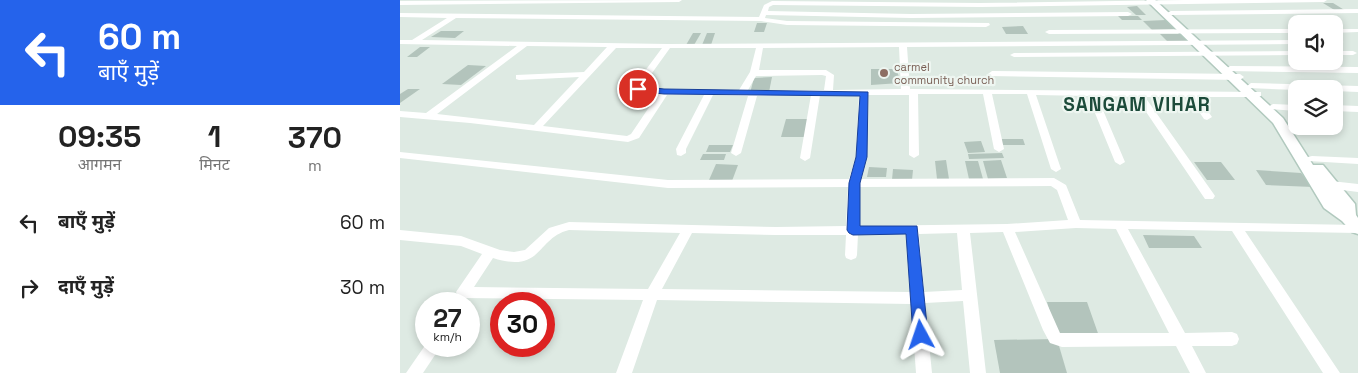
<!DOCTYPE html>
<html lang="hi">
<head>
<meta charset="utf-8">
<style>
  body { margin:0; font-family:"Space Grotesk","Noto Sans Devanagari",sans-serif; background:#f6f6f6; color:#222; height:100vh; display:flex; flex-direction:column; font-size:19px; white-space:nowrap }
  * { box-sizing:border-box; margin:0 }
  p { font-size:16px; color:#767676 }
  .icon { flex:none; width:28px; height:28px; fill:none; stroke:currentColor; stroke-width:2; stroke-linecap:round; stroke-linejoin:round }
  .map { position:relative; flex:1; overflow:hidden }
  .panel { display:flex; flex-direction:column; background:#fff; width:400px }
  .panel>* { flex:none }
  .banner { background:#2563eb; color:#fff; overflow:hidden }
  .buttons { position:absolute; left:888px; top:15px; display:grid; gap:10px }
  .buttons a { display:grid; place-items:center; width:55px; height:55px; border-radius:10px; background:#fff; box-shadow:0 2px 8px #0003; font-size:25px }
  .speed { position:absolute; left:15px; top:292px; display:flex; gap:10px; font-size:25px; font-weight:700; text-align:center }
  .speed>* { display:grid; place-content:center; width:65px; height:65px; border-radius:50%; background:#fff; box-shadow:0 2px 8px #0003; line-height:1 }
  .speed small { font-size:12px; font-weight:400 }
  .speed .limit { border:8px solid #d22; background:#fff; color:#111 }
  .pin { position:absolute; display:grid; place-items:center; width:42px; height:42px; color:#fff; margin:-21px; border:2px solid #fff; border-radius:50%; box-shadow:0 1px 5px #0007 }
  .me { position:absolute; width:55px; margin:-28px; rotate:355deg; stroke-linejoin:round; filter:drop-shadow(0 0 4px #0008) }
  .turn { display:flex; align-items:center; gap:18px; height:105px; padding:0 15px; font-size:22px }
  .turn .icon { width:65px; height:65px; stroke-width:2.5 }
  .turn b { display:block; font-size:35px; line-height:42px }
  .eta { display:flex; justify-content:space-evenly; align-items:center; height:85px; text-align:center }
  .eta b { font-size:30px; font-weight:700; line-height:35px }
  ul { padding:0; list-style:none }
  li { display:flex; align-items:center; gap:15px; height:65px; padding:0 15px }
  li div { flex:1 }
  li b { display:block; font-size:19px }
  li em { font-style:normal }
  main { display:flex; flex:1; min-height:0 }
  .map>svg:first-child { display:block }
</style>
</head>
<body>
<main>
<section class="panel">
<div class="banner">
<div class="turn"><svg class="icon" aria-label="left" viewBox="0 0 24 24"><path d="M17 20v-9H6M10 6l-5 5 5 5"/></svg><div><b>60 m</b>बाएँ मुड़ें</div></div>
</div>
<div class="eta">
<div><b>09:35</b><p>आगमन</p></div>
<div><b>1</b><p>मिनट</p></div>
<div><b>370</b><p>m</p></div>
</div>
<ul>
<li><svg class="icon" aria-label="left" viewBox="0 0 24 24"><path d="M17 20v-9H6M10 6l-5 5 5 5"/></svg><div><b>बाएँ मुड़ें</b></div><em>60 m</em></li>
<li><svg class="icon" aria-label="right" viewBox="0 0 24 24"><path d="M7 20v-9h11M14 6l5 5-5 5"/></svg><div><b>दाएँ मुड़ें</b></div><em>30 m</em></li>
</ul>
</section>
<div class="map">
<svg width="958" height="373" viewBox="0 0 958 373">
  <rect width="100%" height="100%" fill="#deeae3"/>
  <!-- building -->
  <g fill="#b3c4bc">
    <path d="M923 3H933L946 11H936Z"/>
    <path d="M737 6 746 15H736L727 7Z"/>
    <path d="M718 16H738L742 20H722Z"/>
    <path d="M766 20 776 29 752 30 743 21Z"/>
    <path d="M357 23H367L364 32H354Z"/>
    <path d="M623 26 628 34H606L602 27Z"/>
    <path d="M41 31H64L55 38 31 37Z"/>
    <path d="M293 33H301L294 45H286Z"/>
    <path d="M307 33H315L311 45H302Z"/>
    <path d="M760 34H786L794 42H768Z"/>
    <path d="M20 47H30L17 57H7Z"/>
    <path d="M68 65 86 66 61 85 42 84Z"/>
    <path d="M471 69H497L500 83 471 85Z"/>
    <path d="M372 77 369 92 350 93 354 78Z"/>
    <path d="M8 89H20L0 103V94Z"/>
    <path d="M386 119H411L407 137H381Z"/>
    <path d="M601 139H623L625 145H602Z"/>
    <path d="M581 141 585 152 568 153 564 142Z"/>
    <path d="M309 145H333L330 152H306Z"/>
    <path d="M602 153 604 158 569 159 568 154Z"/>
    <path d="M303 154H326L324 160H300Z"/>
    <path d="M546 160 549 179H537L535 161Z"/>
    <path d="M601 160 607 178 588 179 583 161Z"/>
    <path d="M565 161H578L583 179H569Z"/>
    <path d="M794 162H821L835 180H807Z"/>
    <path d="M316 164 338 165 332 181 309 180Z"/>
    <path d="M469 167 487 168 486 177H467Z"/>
    <path d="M493 169 513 170 512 180H492Z"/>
    <path d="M856 170 901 173 913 187 866 185Z"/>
    <path d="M743 235 794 236 802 248H749Z"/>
    <path d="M647 302H687L700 339 657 338Z"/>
    <path d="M657 339 667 373H600L594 340Z"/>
  </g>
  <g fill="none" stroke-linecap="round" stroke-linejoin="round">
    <!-- secondary casing -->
    <g stroke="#b1c9be" stroke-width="3">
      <path id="secondary" d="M746 0H755L883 118 913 165H923L955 204 956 215 958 218V234L952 232 942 221 924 208 873 123Z"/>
    </g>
    <!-- street -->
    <g fill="#fff" fill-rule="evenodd">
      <path d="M282 0 279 2 0 5V1Z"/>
      <path d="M785 0H927L924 2 580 7 373 5 369 7 368 11 511 14 728 12 732 14 728 16 511 18 366 15 365 18 387 21 589 23 590 25 586 27 387 25 361 21 56 18 22 40 268 44 896 40V44L507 47 510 89 861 92V96L858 97H798L812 117 807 120 804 119 789 97H745L813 193 815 196 813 199H805L736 97 697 96 725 162 720 165 715 162 688 96 636 95 661 169 656 172 651 169 627 94H592L604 149 599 152 594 149 583 94H518L519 155 514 158 509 155V95H468L466 157 461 179 654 178 666 185 680 220 958 225V233L845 231 940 373H923L832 231 728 229 785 333 832 332 837 334 839 339 837 344 832 346H792L806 373H790L776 346 662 347 650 343 643 330 603 232 570 233 586 373H570L563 301 525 303 532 373H516L511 304 257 300 232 373H216L243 300 63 298 58 296 56 292 82 254 61 246 0 240V230L61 236 100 250 114 252 125 250 149 228 169 222 376 227 446 226 448 187 268 188 0 158V152L268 180 449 179 456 157 459 95H420L410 158 405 161 400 158 411 95 357 96 341 153 336 156 331 153 348 96 313 95 286 149V153L281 156 277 155 276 149 304 95H267L239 138 228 142 70 123 0 117V111L26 113 117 46 0 44V40H12L47 18 0 17V13L359 17 364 5 372 1 580 3ZM127 46 207 47 184 72 116 75V79L119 80 179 77 134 125 37 114ZM499 47 501 89 433 90 434 75 426 70H359L363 48ZM216 48H262L233 87 235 91 258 94 231 134 227 136 143 126ZM270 48H356L350 72 339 90 264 89 242 87ZM422 75 426 76 424 90H348L356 76ZM651 186 657 190 668 220 607 224 458 226 459 187ZM676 228 716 229 769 333H660L615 232ZM169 230 280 233 248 289 74 287 93 258C143 274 136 238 169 230ZM292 233 376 235H446L445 255 446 258 451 260 456 258 457 255 458 234H506L510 292 262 289ZM557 233 562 290 524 292 519 234Z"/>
      <path d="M958 9V13L771 15 767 13 771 11Z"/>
      <path d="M896 29V33L649 34 645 32 649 30Z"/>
      <path d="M934 29H958V32L934 33Z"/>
      <path d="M934 40 944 42 934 44Z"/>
      <path d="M896 51V55L614 57 610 55 614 53Z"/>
      <path d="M934 51H953L957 53 953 55H934Z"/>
      <path d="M830 66 958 67V73L827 71 826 69Z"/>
      <path d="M592 71 840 74 844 77 840 80 589 76 588 74Z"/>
      <path d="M851 83 958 86V92L934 91V89L896 90 848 88 847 86Z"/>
      <path d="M873 104 896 105V111L870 109 868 107Z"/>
      <path d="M934 105 958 106V112L934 111Z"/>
      <path d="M912 156 958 158V164L908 161 907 159 908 157Z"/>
      <path d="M931 181 958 184V192L927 188 925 185 927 182Z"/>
      <path d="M26 344V346H41L23 373H6Z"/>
    </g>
    <!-- secondary -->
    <use href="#secondary" fill="#fff" fill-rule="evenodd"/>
  </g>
  <!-- route -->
  <path fill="#2563eb" stroke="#184099" d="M238 86 264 89 468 92 467 157 460 183V226H517L528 335 526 340 521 342 515 340 513 335 506 234 453 235 449 233 447 230 449 183 456 157 460 96 264 94 235 91 233 89Z"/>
  <!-- markers -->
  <circle fill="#8d6e63" stroke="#eef6f1" stroke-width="2" cx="484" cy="73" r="5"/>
  <g text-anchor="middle" stroke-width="4.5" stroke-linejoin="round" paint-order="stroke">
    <!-- far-education labels -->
    <g font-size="11" fill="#785e54" stroke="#eef6f1" text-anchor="start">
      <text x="494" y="71">carmel<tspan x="494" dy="13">community church</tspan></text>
    </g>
    <!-- district labels -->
    <g font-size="19" font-weight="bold" letter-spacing="1" fill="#1c4b3a" stroke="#eef6f1">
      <text x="737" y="111">SANGAM VIHAR</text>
    </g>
  </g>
</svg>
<div class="buttons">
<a><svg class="icon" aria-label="sound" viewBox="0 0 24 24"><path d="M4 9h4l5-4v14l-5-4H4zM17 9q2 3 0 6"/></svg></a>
<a><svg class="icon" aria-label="layers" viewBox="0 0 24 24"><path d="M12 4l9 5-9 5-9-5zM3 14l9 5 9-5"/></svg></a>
</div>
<div class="speed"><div>27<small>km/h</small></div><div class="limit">30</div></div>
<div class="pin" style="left:238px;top:89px;background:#d93025"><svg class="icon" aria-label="arrive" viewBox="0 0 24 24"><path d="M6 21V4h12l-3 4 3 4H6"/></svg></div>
<svg class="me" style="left:521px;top:335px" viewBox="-20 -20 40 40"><path d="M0-17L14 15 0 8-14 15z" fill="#2563eb" stroke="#fff" stroke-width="4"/></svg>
</div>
</main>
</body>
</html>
